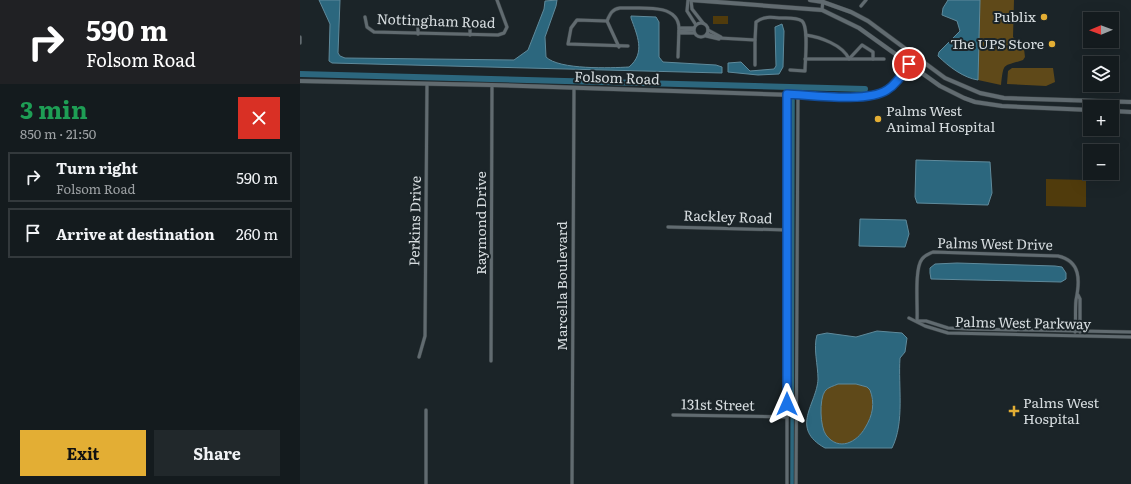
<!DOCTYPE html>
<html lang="en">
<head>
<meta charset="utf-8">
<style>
  body { margin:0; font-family:Literata,serif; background:#21282b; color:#f1f3f6; height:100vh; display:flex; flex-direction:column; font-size:15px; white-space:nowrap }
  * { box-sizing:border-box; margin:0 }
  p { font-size:13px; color:#9da1a4 }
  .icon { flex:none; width:22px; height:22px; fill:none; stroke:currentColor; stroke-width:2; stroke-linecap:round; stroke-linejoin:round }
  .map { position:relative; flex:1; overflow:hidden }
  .sheet { display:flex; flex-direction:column; background:#141b1e; width:300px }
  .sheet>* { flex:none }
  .banner { background:#202124; color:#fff; overflow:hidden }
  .needle { width:26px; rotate:269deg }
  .tools { position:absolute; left:783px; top:12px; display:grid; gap:8px }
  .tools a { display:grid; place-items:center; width:36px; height:36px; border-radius:0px; background:#141b1e; box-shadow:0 4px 16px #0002,0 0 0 1px #33393c; font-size:20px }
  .pin { position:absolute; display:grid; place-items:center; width:34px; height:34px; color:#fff; margin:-17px; border:2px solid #fff; border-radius:50%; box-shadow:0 1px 4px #0007 }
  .me { position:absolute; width:44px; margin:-22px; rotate:0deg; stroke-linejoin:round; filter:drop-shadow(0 0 3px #0008) }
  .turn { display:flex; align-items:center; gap:14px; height:84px; padding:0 20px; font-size:18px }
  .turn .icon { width:52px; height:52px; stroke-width:2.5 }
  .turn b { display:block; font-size:28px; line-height:34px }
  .round { display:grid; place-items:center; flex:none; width:42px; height:42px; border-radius:0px; background:#21282b }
  .headline { display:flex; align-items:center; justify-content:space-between; height:68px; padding:0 20px }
  h1 { font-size:24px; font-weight:700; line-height:30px; color:#1e9e55 }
  .action { display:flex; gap:8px; margin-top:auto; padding:8px 20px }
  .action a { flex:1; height:46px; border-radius:0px; background:#e3ae34; color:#111; font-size:16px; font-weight:700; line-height:46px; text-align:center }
  .action a+a { background:#21282b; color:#f1f3f6 }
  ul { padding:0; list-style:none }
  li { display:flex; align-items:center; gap:12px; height:50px; margin:0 8px 6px; padding:0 12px; border:2px solid #33393c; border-radius:0px }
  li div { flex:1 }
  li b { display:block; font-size:15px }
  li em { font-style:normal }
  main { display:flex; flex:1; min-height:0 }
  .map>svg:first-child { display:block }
</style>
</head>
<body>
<main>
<section class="sheet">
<div class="banner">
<div class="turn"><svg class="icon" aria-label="right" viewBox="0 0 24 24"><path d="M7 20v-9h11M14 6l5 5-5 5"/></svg><div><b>590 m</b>Folsom Road</div></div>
</div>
<div class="headline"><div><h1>3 min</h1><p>850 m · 21:50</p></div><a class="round" style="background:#d93025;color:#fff"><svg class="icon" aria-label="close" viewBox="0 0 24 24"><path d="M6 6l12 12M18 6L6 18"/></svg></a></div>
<ul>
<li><svg class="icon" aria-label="right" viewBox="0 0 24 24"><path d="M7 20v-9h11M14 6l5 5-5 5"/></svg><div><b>Turn right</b><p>Folsom Road</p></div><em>590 m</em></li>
<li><svg class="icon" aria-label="arrive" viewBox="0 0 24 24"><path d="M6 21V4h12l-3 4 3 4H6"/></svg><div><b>Arrive at destination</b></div><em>260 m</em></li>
</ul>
<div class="action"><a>Exit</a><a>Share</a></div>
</section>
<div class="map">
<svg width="831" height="484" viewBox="0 0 831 484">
  <rect width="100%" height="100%" fill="#1b2428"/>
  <!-- green -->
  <g fill="#503b0c">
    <rect x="413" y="16" width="15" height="8"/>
    <path d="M746 179 786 180V207L746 206Z"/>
  </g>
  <!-- forest -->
  <g fill="#5f4919">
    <path d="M680 0H714L713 37 724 49 725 57 723 60C702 67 704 62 701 85L678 80Z"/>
    <path d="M712 68H753L755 82 746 86 707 84 708 71Z"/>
    <path d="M538 384H556L567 387 570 390C574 403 573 415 565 428 557 442 539 452 526 435 519 426 518 400 525 391 528 387 534 386 538 384Z"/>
  </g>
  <!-- water -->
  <g fill="#2c677e" stroke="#5f8a9b" fill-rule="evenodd">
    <path d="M19 0H40L38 53 40 56 45 58 214 60 228 50 244 9 245 1 257 0 256 6 245 37 246 57C259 70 311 68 329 67 346 53 337 35 331 18V16L356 17 359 22V57L363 62 416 65 422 67V73L32 63 29 61 30 24Z"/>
    <path d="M648 0H680L678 80C664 78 649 67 638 56L639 52 660 31 657 21 642 15 643 8Z"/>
    <path d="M482 24 484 31 483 67 479 74 458 75 428 72V63L441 62 450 71 474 69 476 66 475 27Z"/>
    <path d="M616 160 690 162 692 193 688 205 617 203 615 197Z"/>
    <path d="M560 219 606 220 609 234 605 247 559 246Z"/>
    <path d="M657 263 755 266 762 267 766 273V279L761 282 631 279 630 273V268L635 264Z"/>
    <path d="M577 331 602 333 607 338 605 352 600 358C598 386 605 422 592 448H525C489 428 517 404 518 379 518 365 513 348 517 335L527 333 556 337ZM538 384H556L567 387 570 390C575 403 573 415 565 428 557 442 539 452 526 435 520 427 519 399 525 391 528 387 534 386 538 384Z"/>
  </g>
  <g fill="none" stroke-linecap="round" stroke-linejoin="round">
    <!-- canal -->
    <path stroke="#2c677e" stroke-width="3.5" d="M492 484 493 100"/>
    <!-- river -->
    <path stroke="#2c677e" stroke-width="6" d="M0 74 565 89"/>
    <!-- street casing -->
    <g stroke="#373f42" stroke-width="4">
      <g id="street">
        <path d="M388 0 387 11 396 25"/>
        <path d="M391 0 392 9 403 23"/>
        <path d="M561 6 566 0"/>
        <path d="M522 10 523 0"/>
        <path d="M65 17 67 27 74 32 198 35 204 33 207 27 197 0"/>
        <path d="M307 21 319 47"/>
        <circle cx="401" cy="30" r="7"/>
        <path d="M408 30 421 37"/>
        <path d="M379 31 393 30"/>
        <path d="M379 33H394"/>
        <path d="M118 34V21"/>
        <path d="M407 34 419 38 455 40V65"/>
        <path d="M170 35V23"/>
        <path d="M506 35C520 37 543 45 549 59L562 45 573 52V59"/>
        <path d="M406 36 419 39"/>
        <path d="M0 37V43"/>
        <path d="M455 40 456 22C464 16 471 17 480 18 487 18 496 17 502 21 509 27 505 61 505 71L490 70"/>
        <path d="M328 46 268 44 271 28 277 20 307 21C310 14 312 9 320 8 338 9 378 2 379 28H394"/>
        <path d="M378 57 379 28"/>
        <path d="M505 59H584"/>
        <path d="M368 227 487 230"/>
        <path d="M778 295 780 299V332"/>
        <path d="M609 318 625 326 648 333 831 337"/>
        <path d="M617 321C618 307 614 269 622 259 625 255 629 254 633 252L758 256C781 261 780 281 776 300 775 310 776 321 775 332"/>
        <path d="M617 321H626L648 328 670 329 831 332"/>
        <path d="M119 357 125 336 127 84"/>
        <path d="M191 361 192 85"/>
        <path d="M126 410V484"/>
        <path d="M373 415 487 417"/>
        <path d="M272 484 274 88"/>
        <path d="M487 484V95"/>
        <path d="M496 484 498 95"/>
      </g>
    </g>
    <!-- secondary casing -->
    <g stroke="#373f42" stroke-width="5">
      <g id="secondary">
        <path d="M391 0 522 10 559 28 640 86 664 98 675 102 702 106 790 110"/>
        <path d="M510 0 523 2 551 12 568 21 645 78 680 93 704 98 831 102"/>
        <path d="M0 81 192 85 556 97C591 95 597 82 615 55"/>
        <path d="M812 111 831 112"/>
      </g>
    </g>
    <!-- street -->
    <use href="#street" stroke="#616b70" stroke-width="3"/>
    <!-- secondary -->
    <use href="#secondary" stroke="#616b70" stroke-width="4"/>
  </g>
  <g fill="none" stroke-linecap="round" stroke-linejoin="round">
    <!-- route casing -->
    <g stroke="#114b97" stroke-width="10">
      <path id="route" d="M487 404V94C512 95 567 103 587 90 597 84 603 73 609 64"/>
    </g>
    <!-- route -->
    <use href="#route" stroke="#1a73e8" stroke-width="7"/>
  </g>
  <!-- markers -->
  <g fill="#e3ae34" stroke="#1b2428" stroke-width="1.5">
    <circle cx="744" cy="17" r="4"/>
    <circle cx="752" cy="44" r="4"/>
    <circle cx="578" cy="119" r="4"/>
    <path d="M712 405h4v4h4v4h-4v4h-4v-4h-4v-4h4z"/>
  </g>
  <g text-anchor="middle" stroke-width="4" stroke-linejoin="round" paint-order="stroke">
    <!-- poi labels -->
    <g font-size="14" fill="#d6dcdf" stroke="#1b2428" text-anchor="end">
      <text x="736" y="22">Publix</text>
      <text x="744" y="49">The UPS Store</text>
      <text x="586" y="116" text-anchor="start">Palms West<tspan x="586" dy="16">Animal Hospital</tspan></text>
      <text x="723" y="408" text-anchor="start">Palms West<tspan x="723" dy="16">Hospital</tspan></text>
    </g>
    <!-- street labels -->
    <g font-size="14" fill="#d6dcdf" stroke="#1b2428">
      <text transform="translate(136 21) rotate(2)" y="5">Nottingham Road</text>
      <text transform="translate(317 78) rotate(2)" y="5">Folsom Road</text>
      <text transform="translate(428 217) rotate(2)" y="5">Rackley Road</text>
      <text transform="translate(115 221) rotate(-89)" y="5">Perkins Drive</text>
      <text transform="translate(181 223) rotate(-90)" y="5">Raymond Drive</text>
      <text transform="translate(695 244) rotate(1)" y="5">Palms West Drive</text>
      <text transform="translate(262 286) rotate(-90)" y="5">Marcella Boulevard</text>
      <text transform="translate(723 323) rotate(1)" y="5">Palms West Parkway</text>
      <text transform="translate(418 405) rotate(1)" y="5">131st Street</text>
    </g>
  </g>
</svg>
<div class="tools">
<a><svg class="needle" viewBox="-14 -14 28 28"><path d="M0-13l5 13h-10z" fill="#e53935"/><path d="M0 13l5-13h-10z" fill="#9da1a4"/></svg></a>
<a><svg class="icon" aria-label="layers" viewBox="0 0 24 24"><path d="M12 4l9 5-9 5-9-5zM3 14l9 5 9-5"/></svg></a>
<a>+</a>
<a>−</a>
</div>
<div class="pin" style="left:609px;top:64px;background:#d93025"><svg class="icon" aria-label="arrive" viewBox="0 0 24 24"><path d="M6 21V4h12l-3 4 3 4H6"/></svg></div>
<svg class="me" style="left:487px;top:404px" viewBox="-20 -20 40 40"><path d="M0-17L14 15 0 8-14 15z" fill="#1a73e8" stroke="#fff" stroke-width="4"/></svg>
</div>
</main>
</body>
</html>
